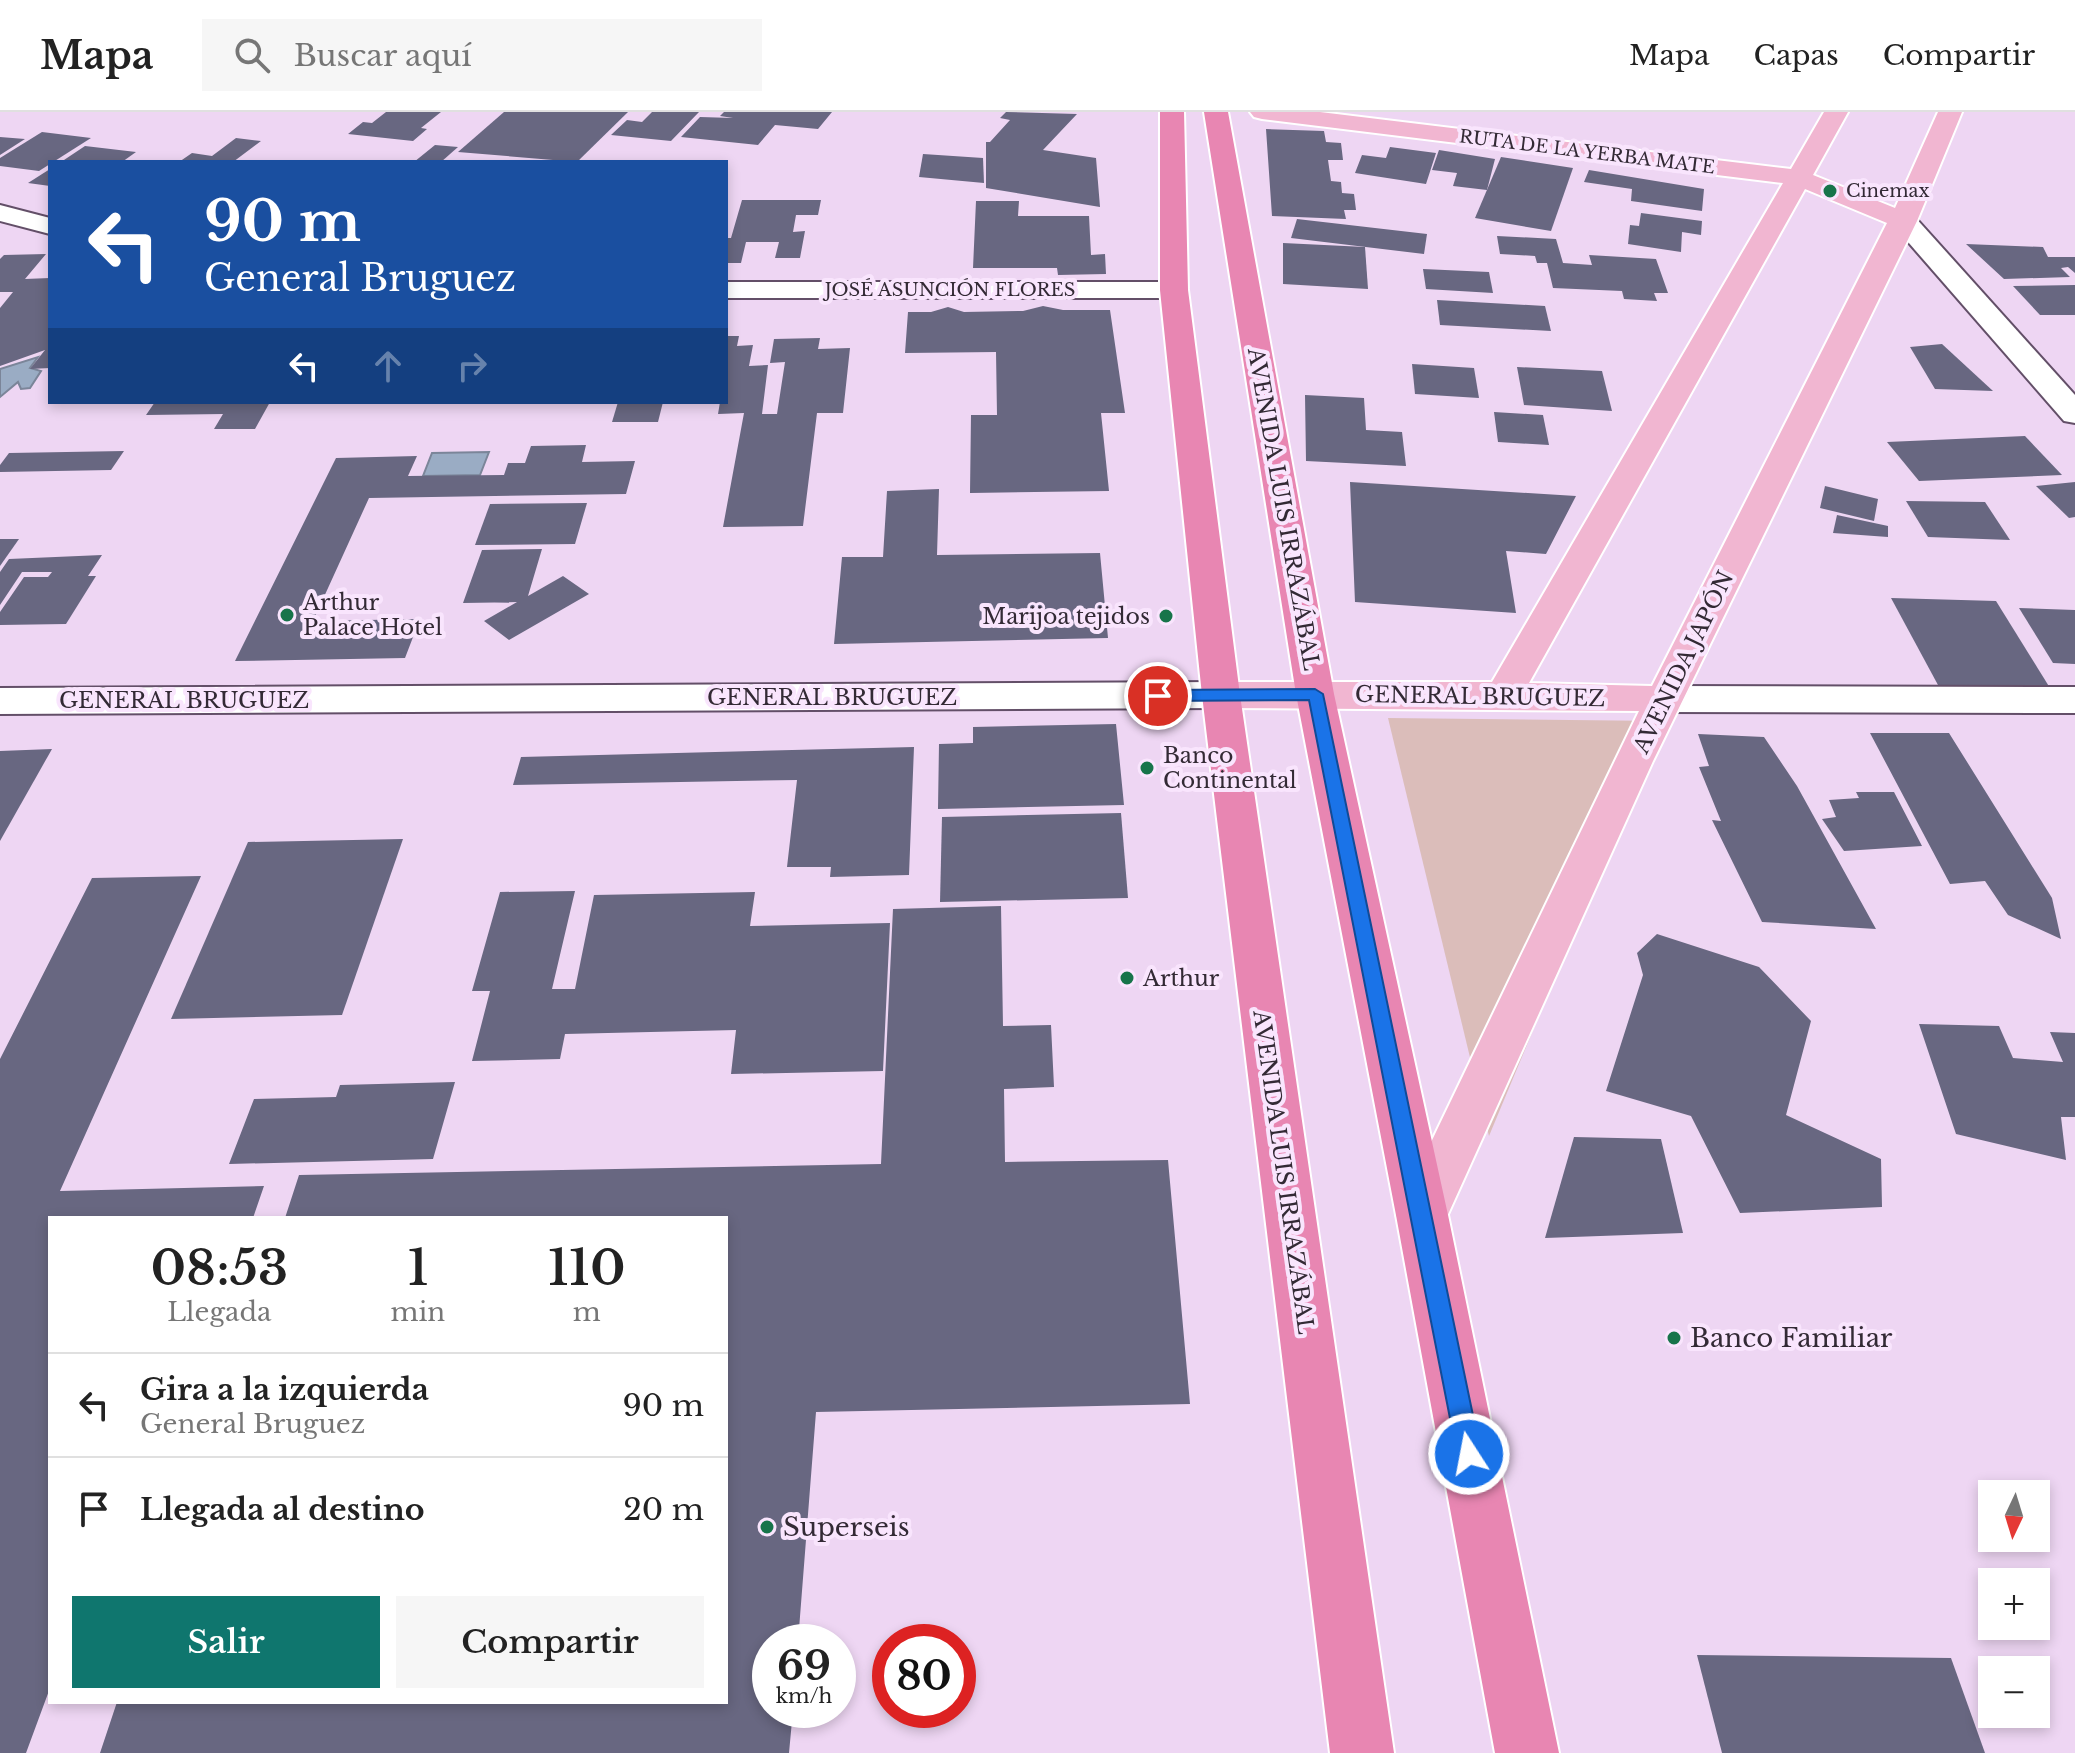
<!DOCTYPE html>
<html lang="es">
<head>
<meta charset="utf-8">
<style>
  body { margin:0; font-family:"Libre Baskerville",serif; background:#f6f6f6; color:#222; height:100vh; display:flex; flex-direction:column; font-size:30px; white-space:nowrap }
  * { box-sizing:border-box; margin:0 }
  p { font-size:26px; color:#767676 }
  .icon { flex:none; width:44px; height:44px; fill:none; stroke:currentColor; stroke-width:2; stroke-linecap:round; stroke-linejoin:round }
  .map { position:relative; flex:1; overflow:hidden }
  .sheet { position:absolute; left:48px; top:1104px; width:680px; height:488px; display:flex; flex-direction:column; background:#fff; border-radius:0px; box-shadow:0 4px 12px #0003 }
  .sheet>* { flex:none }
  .hud { position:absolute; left:48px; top:48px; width:680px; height:244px; border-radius:0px; box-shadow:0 4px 12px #0003; background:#1a4fa0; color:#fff; overflow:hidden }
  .needle { width:52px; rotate:184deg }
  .controls { position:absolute; left:1978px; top:1368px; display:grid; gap:16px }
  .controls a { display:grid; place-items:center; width:72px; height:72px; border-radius:0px; background:#fff; box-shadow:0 4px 12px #0003; font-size:40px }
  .speed { position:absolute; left:752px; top:1512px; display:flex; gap:16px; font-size:40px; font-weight:700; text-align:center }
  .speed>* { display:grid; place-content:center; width:104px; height:104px; border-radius:50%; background:#fff; box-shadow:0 4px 12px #0003; line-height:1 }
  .speed small { font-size:20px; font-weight:400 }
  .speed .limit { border:12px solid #d22; background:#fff; color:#111 }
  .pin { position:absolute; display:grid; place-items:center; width:68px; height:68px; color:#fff; margin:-34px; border:4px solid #fff; border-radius:50%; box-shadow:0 2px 8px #0007 }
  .me { position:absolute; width:88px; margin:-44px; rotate:349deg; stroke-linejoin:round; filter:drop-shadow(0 0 6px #0008) }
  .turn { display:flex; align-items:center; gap:28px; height:168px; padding:0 24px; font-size:36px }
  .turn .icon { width:104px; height:104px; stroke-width:2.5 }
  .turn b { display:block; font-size:56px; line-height:68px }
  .lanes { display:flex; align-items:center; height:76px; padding:0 24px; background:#0003; justify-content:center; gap:40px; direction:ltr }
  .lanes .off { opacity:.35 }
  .eta { display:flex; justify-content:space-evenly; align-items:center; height:136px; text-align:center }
  .eta b { font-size:48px; font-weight:600; line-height:56px }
  .primary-button { display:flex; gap:16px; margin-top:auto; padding:16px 24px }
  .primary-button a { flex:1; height:92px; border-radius:0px; background:#0f766e; color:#fff; font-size:32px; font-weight:600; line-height:92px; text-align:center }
  .primary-button a+a { background:#f6f6f6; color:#222 }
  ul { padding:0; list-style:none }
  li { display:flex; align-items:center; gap:24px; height:104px; padding:0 24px; border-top:2px solid #e0e0e0 }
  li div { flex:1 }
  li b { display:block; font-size:30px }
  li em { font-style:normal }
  header { display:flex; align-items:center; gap:48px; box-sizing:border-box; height:112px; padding:0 40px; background:#fff; border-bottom:2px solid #e0e0e0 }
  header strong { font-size:38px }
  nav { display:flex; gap:44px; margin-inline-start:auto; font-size:28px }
  .search { width:560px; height:72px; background:#f6f6f6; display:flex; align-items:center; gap:20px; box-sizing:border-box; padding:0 28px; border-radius:0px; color:#767676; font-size:30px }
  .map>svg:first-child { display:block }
</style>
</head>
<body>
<header>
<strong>Mapa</strong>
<div class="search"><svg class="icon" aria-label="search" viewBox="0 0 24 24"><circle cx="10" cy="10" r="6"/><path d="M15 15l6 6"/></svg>Buscar aquí</div>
<nav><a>Mapa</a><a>Capas</a><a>Compartir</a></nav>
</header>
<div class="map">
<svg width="2075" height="1641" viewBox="0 0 2075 1641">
  <rect width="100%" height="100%" fill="#eed6f3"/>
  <!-- green -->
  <path fill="#dbbdba" d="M1388 606 1662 609 1489 1024Z"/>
  <!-- water -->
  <g fill="#9aacc4" stroke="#7b8599" stroke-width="2">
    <path d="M38 245 30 256 41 259 30 276 21 277 18 270 0 285V257Z"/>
    <path d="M489 340 480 363 423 364 432 341Z"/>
  </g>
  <!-- building -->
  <g fill="#686781">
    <path d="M386 0H441L421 16 427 17 413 29 348 22 363 10 372 11Z"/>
    <path d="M504 0H628L577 50 458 40Z"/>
    <path d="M652 0H699L671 29 611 23 627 8 642 10Z"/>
    <path d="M724 0H832L818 17 775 13 758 33 681 25 700 5 733 6 720 4Z"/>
    <path d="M1006 0 1077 2 1043 38 1096 46 1100 95 986 76V30H990L1010 8 1000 6Z"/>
    <path d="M1266 17 1324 19 1326 30 1341 31 1343 48H1328L1331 69 1341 70 1342 81 1354 82 1356 98H1344L1346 107 1272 104Z"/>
    <path d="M42 20 91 26 39 59 0 54V46Z"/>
    <path d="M0 25 25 27 0 43Z"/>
    <path d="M236 26 261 29 233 50H179L192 41 212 44Z"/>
    <path d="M435 33 458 35 441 50H414Z"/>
    <path d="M85 34 136 40 122 50H61Z"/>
    <path d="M1390 35 1436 41 1426 72 1355 61 1362 43 1386 46Z"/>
    <path d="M1439 38 1495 47 1487 78 1453 74 1457 61 1432 58Z"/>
    <path d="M923 42 983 46 984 71 919 65Z"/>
    <path d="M1501 45 1573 56 1551 119 1475 106Z"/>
    <path d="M50 57V74L28 71Z"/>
    <path d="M1589 58 1704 77 1702 99 1631 89 1632 77 1584 70Z"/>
    <path d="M742 88H821L818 103H796L793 120 805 119 800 146H775L779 130H746L741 151H726V126H731Z"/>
    <path d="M976 89H1019L1018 104H1089L1091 143 1105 142 1106 162 1058 163 1057 156H973Z"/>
    <path d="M1641 101 1702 109 1701 123 1682 120 1681 140 1628 132 1630 113 1639 114Z"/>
    <path d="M1297 107 1427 122 1424 142 1291 126Z"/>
    <path d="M1497 124 1556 127 1563 151 1592 153 1589 143 1656 147 1668 181H1654L1657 189 1624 187 1622 179 1553 176 1547 151H1537L1535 144 1500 142Z"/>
    <path d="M1283 131 1365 135 1368 177 1283 172Z"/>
    <path d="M1966 132 2043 135 2048 145H2075V161L2068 155 2061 156 2070 165 2004 167Z"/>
    <path d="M46 142 25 167 50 166V256L30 257 45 238 0 254V196L13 180H0V147L4 143Z"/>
    <path d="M1423 157 1489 160 1493 181 1426 177Z"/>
    <path d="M2075 173V203H2040L2013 174Z"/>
    <path d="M1437 188 1545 194 1551 219 1440 213Z"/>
    <path d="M1043 194 1063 198H1110L1125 301H1101L1109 379 970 381 971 303H997L996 240 905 241 908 200H931L948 195 964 200 1023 199Z"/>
    <path d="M726 224H739L737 234 753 233 749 254 768 253 762 302H777L785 250 770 251 774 227 820 226 818 237 850 236 843 301H817L803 414 723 415 744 301 718 302 720 290H726Z"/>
    <path d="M1942 232 1993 279 1935 277 1910 235Z"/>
    <path d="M1412 252 1474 256 1479 286 1415 282Z"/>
    <path d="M1517 255 1602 259 1612 299 1524 293Z"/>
    <path d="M1305 283 1364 286 1366 318 1402 320 1406 354 1306 349Z"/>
    <path d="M155 290H270L255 317H214L223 302 146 303Z"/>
    <path d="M618 290H663L658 310H612Z"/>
    <path d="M1494 300 1543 303 1549 333 1498 330Z"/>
    <path d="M2025 324 2062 363 1919 369 1887 330Z"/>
    <path d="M586 333 582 350 635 349 626 382 369 386 313 509 420 507 405 546 235 549 336 346 417 344 408 364 504 363 508 351H525L531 334Z"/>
    <path d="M124 339 111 358 0 360V353L9 341Z"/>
    <path d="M1350 370 1576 384 1546 442 1506 439 1516 501 1355 490Z"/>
    <path d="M2075 370V405L2069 406 2036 374Z"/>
    <path d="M1825 374 1878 387 1874 409 1820 396Z"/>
    <path d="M939 377 937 443 1100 441 1108 526 834 532 842 445H883L887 379Z"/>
    <path d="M1906 389 1985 390 2010 428 1928 425Z"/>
    <path d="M587 391 575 432 475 433 490 392Z"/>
    <path d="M1837 403 1888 414V425L1833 421Z"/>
    <path d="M0 427H19L0 454Z"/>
    <path d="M542 437 528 484 563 464 589 482 509 528 484 509 517 490 463 491 482 438Z"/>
    <path d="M102 443 88 464H96L66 512 0 513V500L24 465H48L52 460H22L0 493V460L9 447Z"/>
    <path d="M1891 486 1996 489 2050 576 1938 573Z"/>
    <path d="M2019 496 2075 498V552L2053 551Z"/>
    <path d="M1116 612 1124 693 938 697 939 632 973 631V615Z"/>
    <path d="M1870 621H1949L2052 786 2061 827 2008 803 1985 769 1950 772Z"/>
    <path d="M1698 622 1764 625 1797 674 1876 817 1762 810 1712 708 1721 709 1699 655 1709 654Z"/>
    <path d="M914 635 909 763 830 765 831 755H787L797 668 513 673 521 645Z"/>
    <path d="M52 637 0 729V639Z"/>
    <path d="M1856 680H1894L1922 734 1844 739 1822 707 1836 705 1829 688 1859 686Z"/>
    <path d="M1121 701 1128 786 940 790 942 705Z"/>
    <path d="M403 727 342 903 171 907 248 730Z"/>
    <path d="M201 764 60 1079 264 1074 253 1106H50V1576L26 1641H0V947L92 766Z"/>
    <path d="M575 779 552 877H575L594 783 755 780 750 814 890 811 883 959 731 962 736 918 565 922 560 947 472 949 490 879H472L500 780Z"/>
    <path d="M1001 794 1003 914 1051 913 1054 975 1004 977 1005 1050 1168 1048 1190 1292 816 1300 798 1530H770V1598H793L789 1641H100L117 1590H726V1106H285L299 1063 881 1052 893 797Z"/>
    <path d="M1657 822 1759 855 1811 909 1786 1003 1881 1047 1882 1095 1740 1101 1691 1004 1606 979 1643 863 1637 841Z"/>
    <path d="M1919 912 1999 914 2013 946 2063 950 2050 920 2075 921V1005H2061L2066 1048 1956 1022Z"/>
    <path d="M455 970 433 1047 229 1052 254 987 336 985 340 973Z"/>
    <path d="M1574 1025 1661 1027 1683 1121 1545 1126Z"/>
    <path d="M1697 1543 1951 1546 1985 1641H1722Z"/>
  </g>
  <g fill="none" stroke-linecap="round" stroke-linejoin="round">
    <!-- minor casing -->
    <g stroke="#634f68" stroke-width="4">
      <g id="minor">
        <path d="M0 93 50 106V122L0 109Z"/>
        <path d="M1904 101 1913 103 2075 283V311L2064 309 1895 115 1891 109 1895 103Z"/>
        <path d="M726 170H1174L1184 172 1188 178 1184 184 1174 186H726Z"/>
        <path d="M1221 570 1234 574 1240 583 1234 592 1221 596 0 602V576Z"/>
        <path d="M1664 574 2075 575V601L1664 600 1651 596 1645 587 1651 578Z"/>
      </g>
    </g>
    <!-- major casing -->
    <g stroke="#fff" stroke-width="4">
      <path id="major" d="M1250 0H1320L1791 57 1824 0H1848L1813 63 1895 96 1938 0H1962L1917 109 1653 649 1440 1120 1422 1126 1404 1120 1396 1103 1639 599 1221 596 1208 592 1202 583 1208 574 1221 570H1492L1783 71 1262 7 1254 5ZM1805 77 1887 111 1652 574 1529 571Z"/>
    </g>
    <!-- highway casing -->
    <g stroke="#fff" stroke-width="4">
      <g id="highway">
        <path d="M1160 0H1184L1188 178 1240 583 1394 1641H1330L1202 583 1160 178Z"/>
        <path d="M1204 0H1228L1334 582 1448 1103 1559 1641H1495L1396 1103 1296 582Z"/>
      </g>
    </g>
    <!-- minor -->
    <use href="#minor" fill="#fff" fill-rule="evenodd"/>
    <!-- major -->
    <use href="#major" fill="#f1b6d1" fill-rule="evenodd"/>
    <!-- highway -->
    <use href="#highway" fill="#e886b2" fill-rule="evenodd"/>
  </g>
  <!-- route -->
  <path fill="#1a73e8" stroke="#114b97" stroke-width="2" d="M1315 577 1323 582 1481 1342 1477 1351 1469 1354 1461 1351 1457 1342 1309 588 1158 589 1150 584 1158 578Z"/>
  <!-- markers -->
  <g fill="#17744a" stroke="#f9e5fd" stroke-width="3">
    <circle cx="1830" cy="79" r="8"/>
    <circle cx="287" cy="503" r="8"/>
    <circle cx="1166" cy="504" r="8"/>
    <circle cx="1147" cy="656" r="8"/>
    <circle cx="1127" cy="866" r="8"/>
    <circle cx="1674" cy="1226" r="8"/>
    <circle cx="767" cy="1415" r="8"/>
  </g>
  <g text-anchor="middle" stroke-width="8" stroke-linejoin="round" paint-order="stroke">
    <!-- far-street labels -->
    <g font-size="18" fill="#332a35" stroke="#f9e5fd">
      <text transform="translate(1587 40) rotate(7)" y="6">RUTA DE LA YERBA MATE</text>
      <text x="950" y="184">JOSÉ ASUNCIÓN FLORES</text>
    </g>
    <!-- far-poi labels -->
    <g font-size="18" fill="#332a35" stroke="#f9e5fd" text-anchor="start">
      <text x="1846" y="85">Cinemax</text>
    </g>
    <!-- street labels -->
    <g font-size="22" fill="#332a35" stroke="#f9e5fd">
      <text transform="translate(1284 397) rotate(80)" y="8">AVENIDA LUIS IRRAZÁBAL</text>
      <text transform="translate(1683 550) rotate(-64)" y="8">AVENIDA JAPÓN</text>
      <text transform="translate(1480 584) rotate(1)" y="8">GENERAL BRUGUEZ</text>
      <text x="832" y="593">GENERAL BRUGUEZ</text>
      <text x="184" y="596">GENERAL BRUGUEZ</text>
      <text transform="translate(1284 1060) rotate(82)" y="8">AVENIDA LUIS IRRAZÁBAL</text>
    </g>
    <!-- poi labels -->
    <g font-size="22" fill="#332a35" stroke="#f9e5fd" text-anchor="start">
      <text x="303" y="498">Arthur<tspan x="303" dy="25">Palace Hotel</tspan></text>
      <text x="1150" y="512" text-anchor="end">Marijoa tejidos</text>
      <text x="1163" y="651">Banco<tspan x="1163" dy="25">Continental</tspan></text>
      <text x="1143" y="874">Arthur</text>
    </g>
    <!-- near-poi labels -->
    <g font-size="26" fill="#332a35" stroke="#f9e5fd" text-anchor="start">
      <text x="1690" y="1235">Banco Familiar</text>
      <text x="783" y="1424">Superseis</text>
    </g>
  </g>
</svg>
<div class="controls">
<a><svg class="needle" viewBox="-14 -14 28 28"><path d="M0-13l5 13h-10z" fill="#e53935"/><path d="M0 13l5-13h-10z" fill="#767676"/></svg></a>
<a>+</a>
<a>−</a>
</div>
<div class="speed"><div>69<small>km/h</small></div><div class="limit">80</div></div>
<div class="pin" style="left:1158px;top:584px;background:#d93025"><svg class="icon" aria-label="arrive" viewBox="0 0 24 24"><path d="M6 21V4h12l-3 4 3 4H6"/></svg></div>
<svg class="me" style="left:1469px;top:1342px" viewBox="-20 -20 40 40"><circle r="17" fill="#1a73e8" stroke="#fff" stroke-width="3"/><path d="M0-11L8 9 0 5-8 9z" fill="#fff"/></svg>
<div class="hud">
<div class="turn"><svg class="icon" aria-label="left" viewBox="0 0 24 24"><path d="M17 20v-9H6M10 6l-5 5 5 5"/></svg><div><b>90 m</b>General Bruguez</div></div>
<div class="lanes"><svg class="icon" aria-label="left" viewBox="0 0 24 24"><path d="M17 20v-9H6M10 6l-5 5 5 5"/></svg><svg class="icon off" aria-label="ahead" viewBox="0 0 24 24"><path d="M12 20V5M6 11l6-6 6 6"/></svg><svg class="icon off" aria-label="right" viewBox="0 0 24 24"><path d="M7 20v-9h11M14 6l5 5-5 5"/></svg></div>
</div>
<section class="sheet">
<div class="eta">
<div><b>08:53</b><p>Llegada</p></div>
<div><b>1</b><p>min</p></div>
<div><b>110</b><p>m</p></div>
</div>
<ul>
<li><svg class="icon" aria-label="left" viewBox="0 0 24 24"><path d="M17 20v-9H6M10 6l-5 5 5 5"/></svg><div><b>Gira a la izquierda</b><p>General Bruguez</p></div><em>90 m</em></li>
<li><svg class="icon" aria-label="arrive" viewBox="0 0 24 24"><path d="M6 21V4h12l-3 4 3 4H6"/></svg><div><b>Llegada al destino</b></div><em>20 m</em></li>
</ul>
<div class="primary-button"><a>Salir</a><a>Compartir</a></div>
</section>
</div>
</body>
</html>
